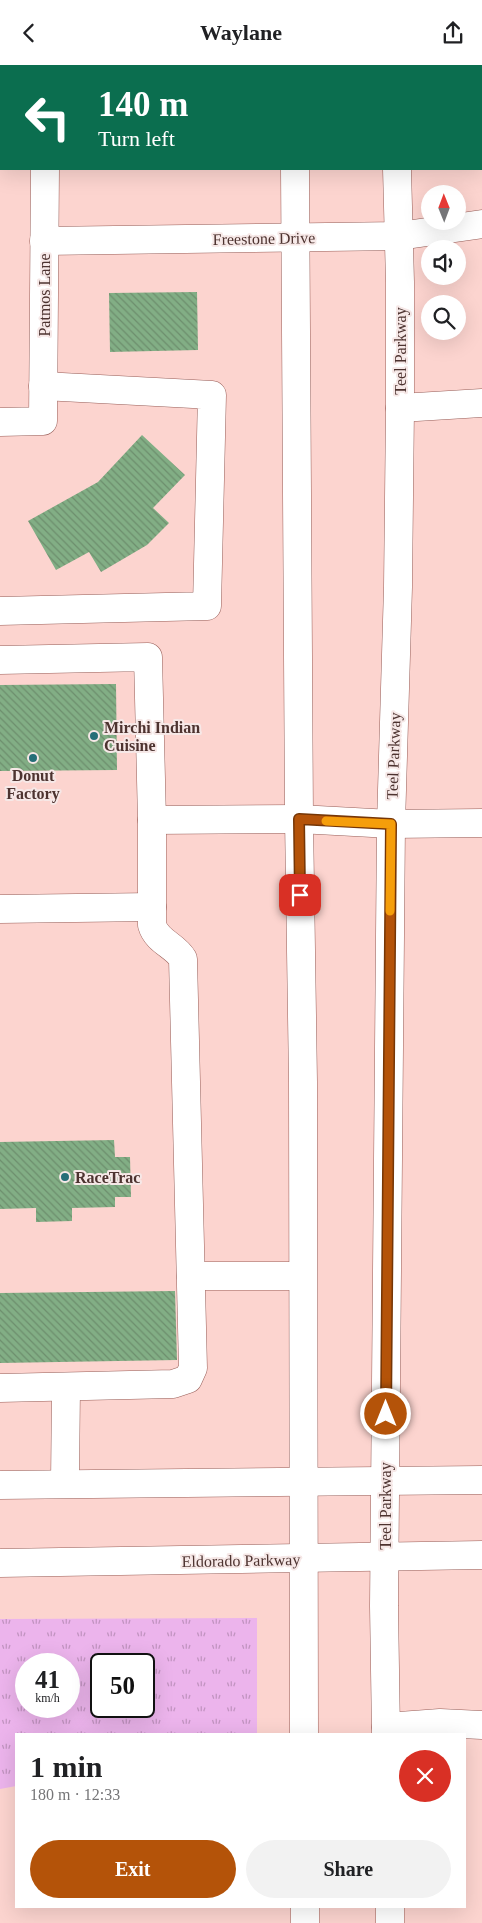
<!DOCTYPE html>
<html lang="en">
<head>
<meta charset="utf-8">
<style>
  body { margin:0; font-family:"Times New Roman",serif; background:#f2f2f2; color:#202124; height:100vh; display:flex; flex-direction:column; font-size:19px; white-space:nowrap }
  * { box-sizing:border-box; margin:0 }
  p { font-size:16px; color:#757577 }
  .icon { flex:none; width:28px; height:28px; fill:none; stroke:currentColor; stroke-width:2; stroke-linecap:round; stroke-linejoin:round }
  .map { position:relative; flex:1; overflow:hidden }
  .sheet { position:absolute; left:15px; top:1668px; width:451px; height:175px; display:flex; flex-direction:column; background:#fff; border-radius:0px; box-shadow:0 5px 20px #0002 }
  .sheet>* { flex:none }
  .top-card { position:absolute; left:0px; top:0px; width:482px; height:105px; box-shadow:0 5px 20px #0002; background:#0b6e4f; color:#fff; overflow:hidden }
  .needle { width:32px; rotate:359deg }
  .controls { position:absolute; left:421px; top:120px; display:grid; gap:10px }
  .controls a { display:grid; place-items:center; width:45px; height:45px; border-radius:50%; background:#fff; box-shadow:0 5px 20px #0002; font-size:25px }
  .speed { position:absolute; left:15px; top:1588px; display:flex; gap:10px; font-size:25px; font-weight:700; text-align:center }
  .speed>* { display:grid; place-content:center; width:65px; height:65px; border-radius:50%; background:#fff; box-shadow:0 5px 20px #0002; line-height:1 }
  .speed small { font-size:12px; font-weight:400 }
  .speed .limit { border:2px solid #111; border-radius:8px; background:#fff; color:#111 }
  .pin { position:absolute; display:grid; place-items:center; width:42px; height:42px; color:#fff; margin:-21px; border-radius:10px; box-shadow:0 2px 8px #0006 }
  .me { position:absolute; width:55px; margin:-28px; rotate:0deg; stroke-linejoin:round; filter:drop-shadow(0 0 4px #0008) }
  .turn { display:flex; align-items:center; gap:18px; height:105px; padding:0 15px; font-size:22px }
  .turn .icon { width:65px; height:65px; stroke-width:2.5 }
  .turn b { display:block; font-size:35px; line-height:42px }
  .round { display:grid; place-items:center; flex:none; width:52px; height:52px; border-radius:26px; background:#f2f2f2 }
  .head { display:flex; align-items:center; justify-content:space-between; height:85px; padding:0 15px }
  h1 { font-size:30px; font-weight:700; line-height:38px }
  .action { display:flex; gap:10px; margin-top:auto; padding:10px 15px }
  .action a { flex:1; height:58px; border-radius:30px; background:#b45309; color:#fff; font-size:20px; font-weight:700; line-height:58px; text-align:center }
  .action a+a { background:#f2f2f2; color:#202124 }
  header { display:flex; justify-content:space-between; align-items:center; height:65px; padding:0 15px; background:#fff; font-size:22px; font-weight:700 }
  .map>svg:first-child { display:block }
</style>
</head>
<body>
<header><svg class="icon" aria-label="back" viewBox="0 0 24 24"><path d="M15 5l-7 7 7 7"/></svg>Waylane<svg class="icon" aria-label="share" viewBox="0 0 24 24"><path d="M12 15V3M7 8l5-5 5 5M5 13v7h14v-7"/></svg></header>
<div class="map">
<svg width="482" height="1858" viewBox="0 0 482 1858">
  <defs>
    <pattern id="grass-tufts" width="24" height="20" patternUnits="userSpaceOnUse" patternTransform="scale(1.25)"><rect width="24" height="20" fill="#ecb4ec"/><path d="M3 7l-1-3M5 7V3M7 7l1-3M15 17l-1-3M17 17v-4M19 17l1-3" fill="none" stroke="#c193c0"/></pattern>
    <pattern id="building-back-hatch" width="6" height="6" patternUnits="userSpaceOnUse" patternTransform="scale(1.25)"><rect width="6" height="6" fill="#82ae85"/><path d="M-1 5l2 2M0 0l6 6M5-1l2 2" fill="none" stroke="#6d8e6d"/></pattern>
  </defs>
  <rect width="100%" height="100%" fill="#fcd4cf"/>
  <!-- grass -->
  <path fill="url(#grass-tufts)" fill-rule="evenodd" d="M257 1553V1669H16V1721L0 1724V1554ZM26 1599H69V1641H26ZM101 1599H144V1641H101Z"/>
  <!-- building -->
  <g fill="url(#building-back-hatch)">
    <path d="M197 227 198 285 110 287 109 228Z"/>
    <path d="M142 370 185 410 153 443 169 458 147 480 101 507 89 487 56 505 28 456 98 417Z"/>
    <path d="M116 619 117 705 0 706V620Z"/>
    <path d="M114 1075 115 1092H130L131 1132H115V1142L72 1143V1156L36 1157V1143L0 1144V1077Z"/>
    <path d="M175 1226 177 1295 0 1298V1228Z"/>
  </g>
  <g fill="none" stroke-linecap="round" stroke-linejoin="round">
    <!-- minor casing -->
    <g stroke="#985e58" stroke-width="29">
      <g id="minor">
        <path d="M45 1V0"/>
        <path d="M200 1 201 0"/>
        <path d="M44 176 399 171 482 159"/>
        <path d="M400 343 482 338"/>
        <path d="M0 357 43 356 45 104"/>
        <path d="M0 546 207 541 212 330 43 321"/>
        <path d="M0 595 148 592 152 755V860C157 877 175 880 183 894L193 1303 188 1314 173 1319 0 1323"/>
        <path d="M152 755 299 754"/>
        <path d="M391 759 482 758"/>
        <path d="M0 844 152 842"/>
        <path d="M191 1211H302"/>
        <path d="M65 1418 66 1322"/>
        <path d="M386 1662 440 1658 482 1660"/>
      </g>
    </g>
    <!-- major casing -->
    <g stroke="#985e58" stroke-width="29">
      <g id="major">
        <path d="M395 0V1"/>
        <path d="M294 1V0"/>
        <path d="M295 104 299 754 303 1017 304 1669"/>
        <path d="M299 754 391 759"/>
        <path d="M0 1420 482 1415"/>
        <path d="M0 1498 482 1490"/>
        <path d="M386 1669 384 1541 391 759 398 522 400 343V217L397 104"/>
        <path d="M305 1841V1858"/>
        <path d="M390 1841V1858"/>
      </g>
    </g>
    <!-- minor -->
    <use href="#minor" stroke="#fff" stroke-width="28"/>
    <!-- major -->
    <use href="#major" stroke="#fff" stroke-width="28"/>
  </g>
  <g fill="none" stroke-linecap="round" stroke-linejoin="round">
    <!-- route casing -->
    <g stroke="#753606" stroke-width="12">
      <path id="route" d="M300 830 299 754 391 759 386 1349"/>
    </g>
    <!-- route -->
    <use href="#route" stroke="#b45309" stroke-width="9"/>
    <!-- slow -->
    <path stroke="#f59e0b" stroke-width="9" d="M326 756 391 759 390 846"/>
  </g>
  <!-- markers -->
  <g fill="#256e77" stroke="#f6e8e7" stroke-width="2">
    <circle cx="94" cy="671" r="5"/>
    <circle cx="33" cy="693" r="5"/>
    <circle cx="65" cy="1112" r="5"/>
  </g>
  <g text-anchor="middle" stroke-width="4" stroke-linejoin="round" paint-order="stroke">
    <!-- street labels -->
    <g font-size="16" fill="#4d3330" stroke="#f6e8e7">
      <text transform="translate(264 173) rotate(-1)" y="6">Freestone Drive</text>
      <text transform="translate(44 230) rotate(-90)" y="6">Patmos Lane</text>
      <text transform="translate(400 286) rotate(-90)" y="6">Teel Parkway</text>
      <text transform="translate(393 691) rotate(-88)" y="6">Teel Parkway</text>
      <text transform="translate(385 1441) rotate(-90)" y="6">Teel Parkway</text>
      <text transform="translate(241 1495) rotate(-1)" y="6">Eldorado Parkway</text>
    </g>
    <!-- poi labels -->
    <g font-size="16" font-weight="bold" fill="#4d3330" stroke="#f6e8e7" text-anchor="start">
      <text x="104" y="668">Mirchi Indian<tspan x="104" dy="18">Cuisine</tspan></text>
      <text x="33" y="716" text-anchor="middle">Donut<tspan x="33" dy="18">Factory</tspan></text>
      <text x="75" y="1118">RaceTrac</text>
    </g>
  </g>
</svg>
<div class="controls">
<a><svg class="needle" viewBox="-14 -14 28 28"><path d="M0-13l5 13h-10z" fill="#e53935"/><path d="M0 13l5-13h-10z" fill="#757577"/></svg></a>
<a><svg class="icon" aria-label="sound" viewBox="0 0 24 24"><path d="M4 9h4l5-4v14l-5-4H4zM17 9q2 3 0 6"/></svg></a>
<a><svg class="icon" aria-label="search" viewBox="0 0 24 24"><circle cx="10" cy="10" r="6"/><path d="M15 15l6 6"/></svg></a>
</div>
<div class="speed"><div>41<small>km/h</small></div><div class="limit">50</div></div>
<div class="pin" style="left:300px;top:830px;background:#d93025"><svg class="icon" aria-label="arrive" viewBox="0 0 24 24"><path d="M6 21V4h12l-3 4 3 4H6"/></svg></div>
<svg class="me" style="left:386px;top:1349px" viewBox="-20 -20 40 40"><circle r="17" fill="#b45309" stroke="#fff" stroke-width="3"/><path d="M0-11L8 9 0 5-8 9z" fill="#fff"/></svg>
<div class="top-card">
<div class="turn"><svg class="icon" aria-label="left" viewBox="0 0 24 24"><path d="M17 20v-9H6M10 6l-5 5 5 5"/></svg><div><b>140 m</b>Turn left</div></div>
</div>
<section class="sheet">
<div class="head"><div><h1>1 min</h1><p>180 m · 12:33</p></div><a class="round" style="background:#d93025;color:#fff"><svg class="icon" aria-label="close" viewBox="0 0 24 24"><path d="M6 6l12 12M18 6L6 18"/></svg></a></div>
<div class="action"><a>Exit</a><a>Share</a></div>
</section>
</div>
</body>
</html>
